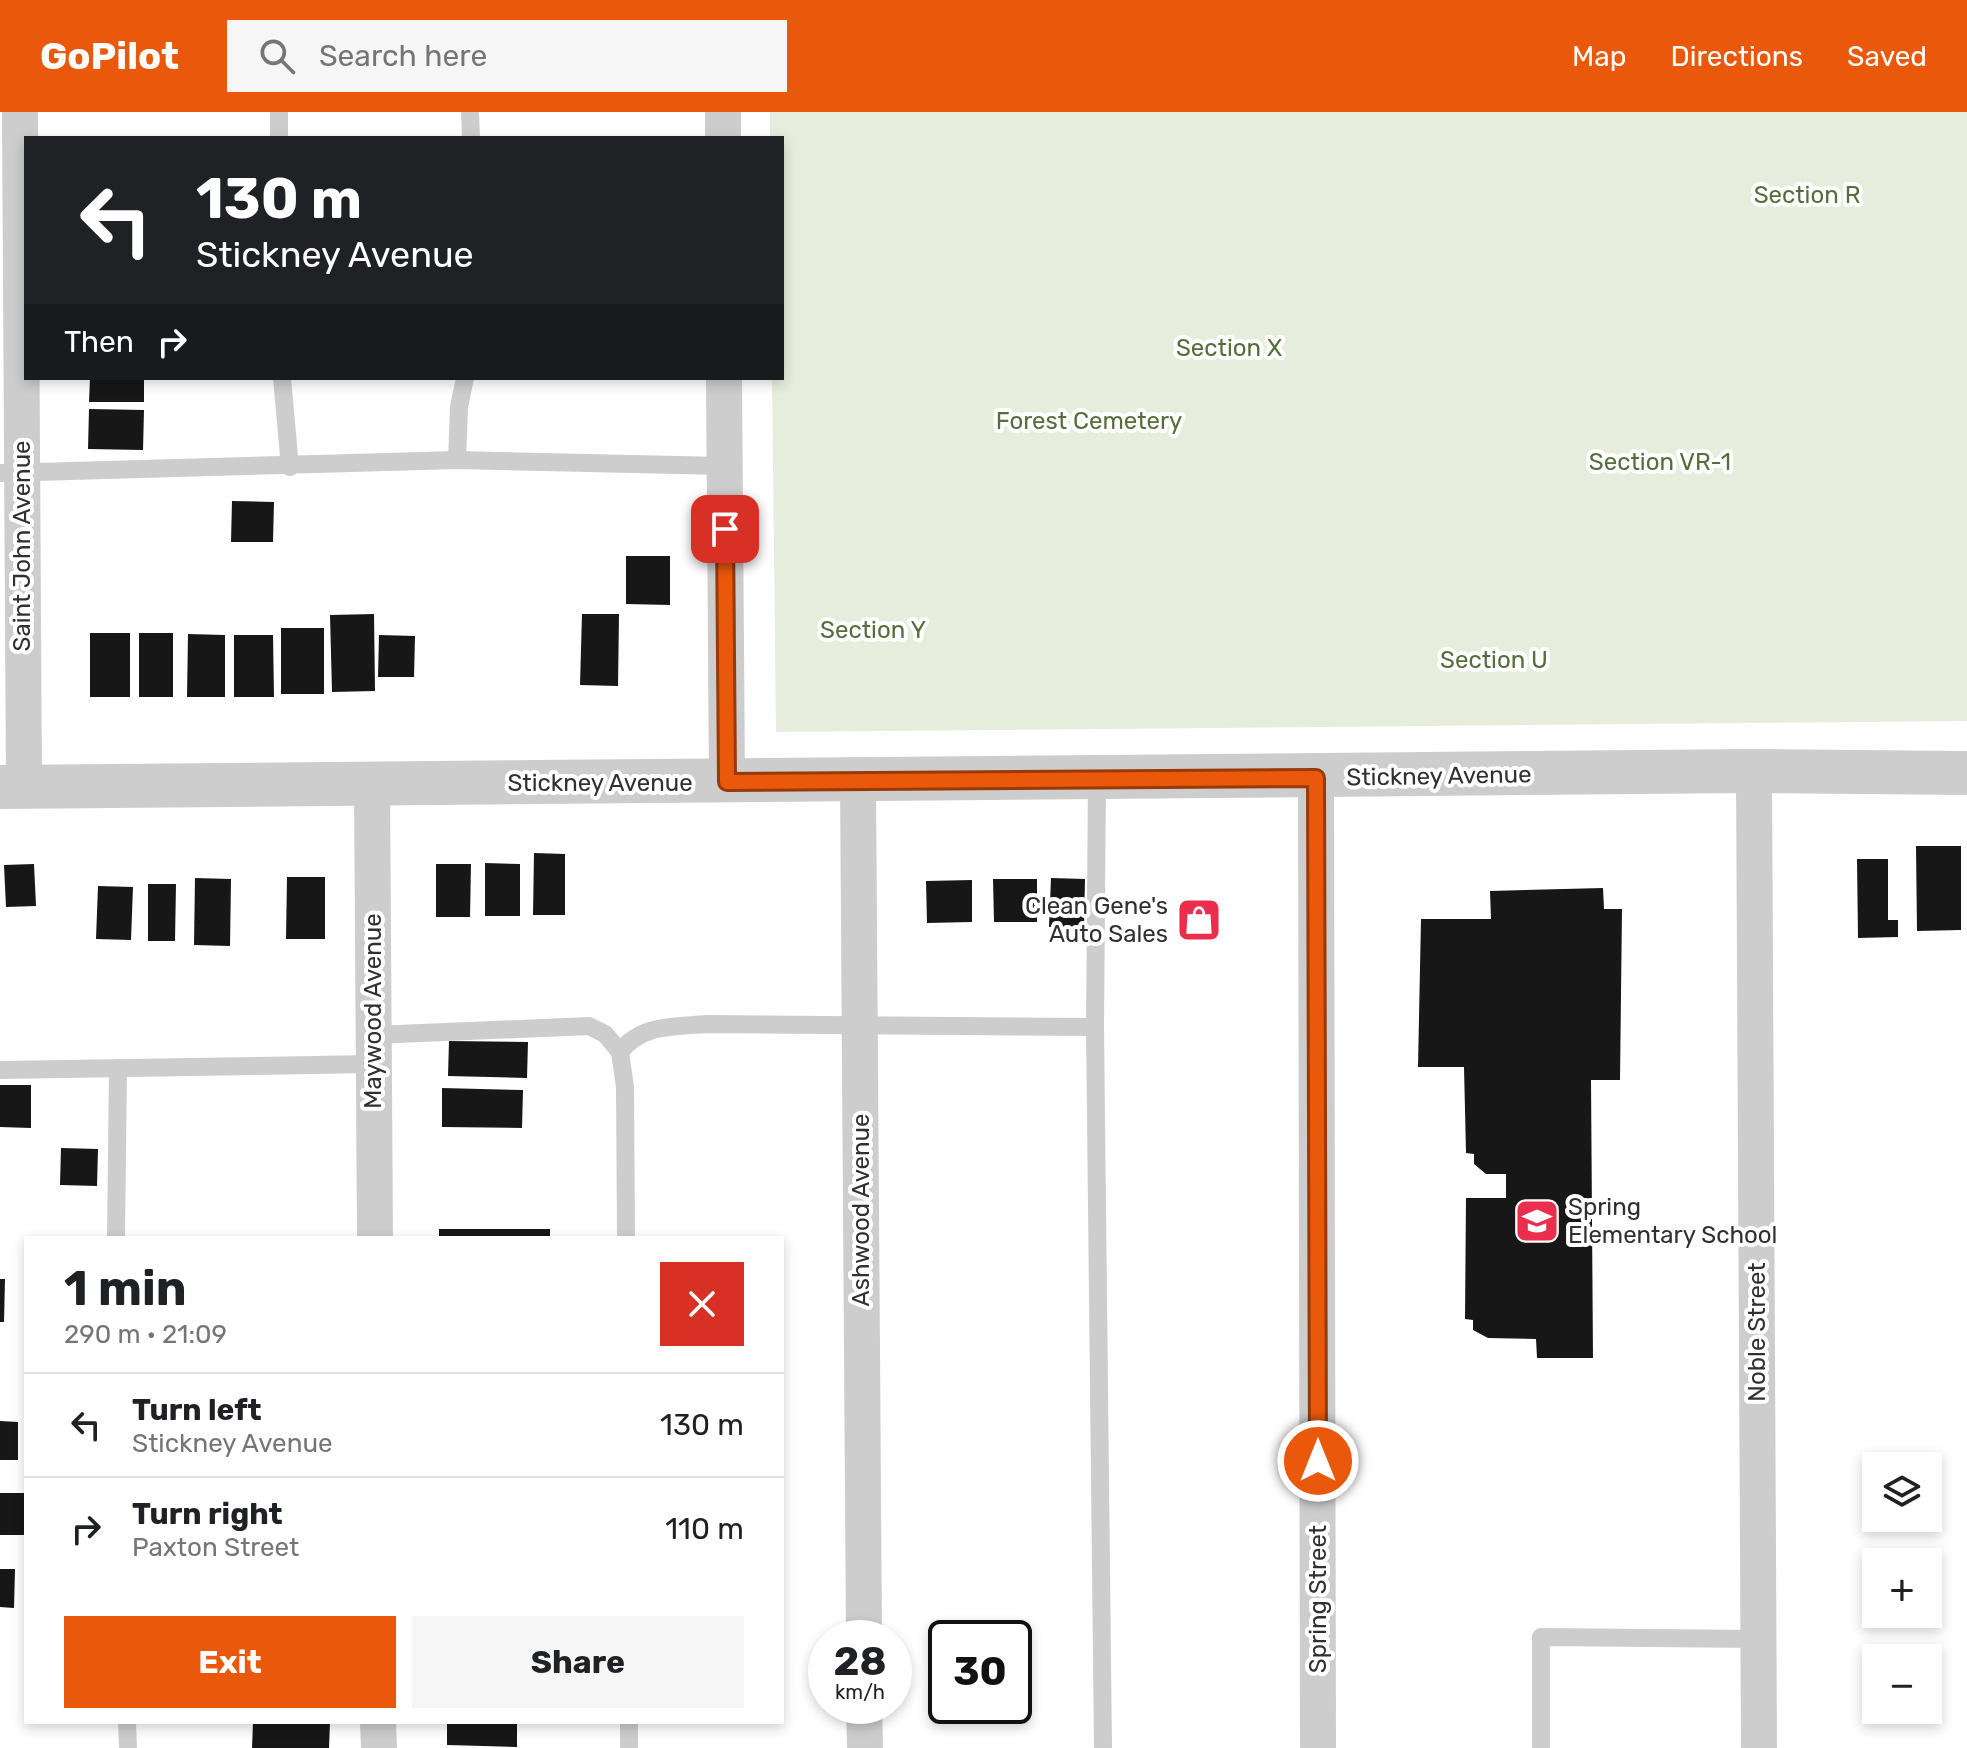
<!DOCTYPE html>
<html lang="en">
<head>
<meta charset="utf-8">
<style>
  body { margin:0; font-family:Rubik,sans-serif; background:#f6f6f6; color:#202124; height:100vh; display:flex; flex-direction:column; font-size:30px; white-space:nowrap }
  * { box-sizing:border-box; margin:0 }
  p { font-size:26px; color:#757577 }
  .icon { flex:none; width:44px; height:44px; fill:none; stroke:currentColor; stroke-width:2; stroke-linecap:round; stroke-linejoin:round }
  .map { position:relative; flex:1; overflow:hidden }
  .drawer { position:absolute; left:24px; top:1124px; width:760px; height:488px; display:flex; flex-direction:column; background:#fff; border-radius:0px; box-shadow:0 4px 12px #0003 }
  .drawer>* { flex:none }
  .banner { position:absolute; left:24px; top:24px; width:760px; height:244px; border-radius:0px; box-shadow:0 4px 12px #0003; background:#202124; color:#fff; overflow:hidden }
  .tools { position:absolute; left:1862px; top:1340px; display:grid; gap:16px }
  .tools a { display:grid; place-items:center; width:80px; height:80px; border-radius:0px; background:#fff; box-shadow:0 4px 12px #0003; font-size:40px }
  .speed { position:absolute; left:808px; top:1508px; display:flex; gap:16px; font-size:40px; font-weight:700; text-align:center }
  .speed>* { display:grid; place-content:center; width:104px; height:104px; border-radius:50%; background:#fff; box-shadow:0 4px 12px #0003; line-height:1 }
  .speed small { font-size:20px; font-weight:400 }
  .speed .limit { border:4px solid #111; border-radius:12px; background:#fff; color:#111 }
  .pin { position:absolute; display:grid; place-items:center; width:68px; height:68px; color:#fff; margin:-34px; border-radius:16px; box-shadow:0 4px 12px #0006 }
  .me { position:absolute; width:88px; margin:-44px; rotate:0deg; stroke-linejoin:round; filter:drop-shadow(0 0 6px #0008) }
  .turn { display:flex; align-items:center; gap:28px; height:168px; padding:0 40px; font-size:36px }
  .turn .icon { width:104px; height:104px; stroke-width:2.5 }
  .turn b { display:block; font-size:56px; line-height:68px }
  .then { display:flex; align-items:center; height:76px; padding:0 40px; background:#0003; gap:16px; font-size:30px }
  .round { display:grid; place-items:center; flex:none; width:84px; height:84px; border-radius:0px; background:#f6f6f6 }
  .headline { display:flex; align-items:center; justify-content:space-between; height:136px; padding:0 40px }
  h1 { font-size:48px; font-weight:700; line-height:60px }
  .button { display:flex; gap:16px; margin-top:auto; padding:16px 40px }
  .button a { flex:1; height:92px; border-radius:0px; background:#ea580c; color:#fff; font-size:32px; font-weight:700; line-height:92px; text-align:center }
  .button a+a { background:#f6f6f6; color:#202124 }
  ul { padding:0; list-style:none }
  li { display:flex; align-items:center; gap:24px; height:104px; padding:0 40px; border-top:2px solid #e0e0e0 }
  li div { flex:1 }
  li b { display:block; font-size:30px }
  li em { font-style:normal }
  header { display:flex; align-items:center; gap:48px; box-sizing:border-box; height:112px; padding:0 40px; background:#ea580c; color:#fff }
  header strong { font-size:38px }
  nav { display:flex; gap:44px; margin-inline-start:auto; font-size:28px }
  .search { width:560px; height:72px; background:#f6f6f6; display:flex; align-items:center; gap:20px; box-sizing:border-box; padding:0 28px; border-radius:0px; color:#757577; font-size:30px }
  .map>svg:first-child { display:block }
</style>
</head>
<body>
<header>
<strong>GoPilot</strong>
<div class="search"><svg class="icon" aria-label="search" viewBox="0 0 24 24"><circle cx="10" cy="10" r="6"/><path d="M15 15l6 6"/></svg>Search here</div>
<nav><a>Map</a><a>Directions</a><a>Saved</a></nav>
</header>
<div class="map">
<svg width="1967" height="1636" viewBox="0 0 1967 1636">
  <rect width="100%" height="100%" fill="#fff"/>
  <!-- green -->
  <path fill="#e7eddd" d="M770 0H1967V609L776 620 772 266H782V26H770Z"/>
  <!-- building -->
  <g fill="#171717">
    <path d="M90 266H144V290H89Z"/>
    <path d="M89 297 144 298 143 338 88 337Z"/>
    <path d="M232 389 274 390 273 430H231Z"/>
    <path d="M626 444H670V493L626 492Z"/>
    <path d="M374 502 375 579 332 580 330 503Z"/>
    <path d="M582 502H619L618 574 580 573Z"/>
    <rect x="281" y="516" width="43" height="66"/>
    <rect x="90" y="521" width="40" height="64"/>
    <rect x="139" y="521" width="34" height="64"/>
    <path d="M188 522 225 523V585H187Z"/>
    <path d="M234 523H273L274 585H234Z"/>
    <path d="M379 523 415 524 414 565H378Z"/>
    <path d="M1916 734H1961V818L1917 819Z"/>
    <path d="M534 741 565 742V803H533Z"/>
    <path d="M1857 747H1888V808H1898V825L1858 826Z"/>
    <path d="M485 751 520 752V804H485Z"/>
    <path d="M34 752 36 794 6 795 4 753Z"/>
    <path d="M436 752H471L470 805H436Z"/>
    <path d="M287 765H325V827H286Z"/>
    <path d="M195 766 231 767 230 834 194 833Z"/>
    <path d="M1051 766 1085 767 1084 816 1049 815Z"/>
    <path d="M993 767H1037V810H994Z"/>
    <path d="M972 768V810L927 811 926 769Z"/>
    <path d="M148 772H176L175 829H148Z"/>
    <path d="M98 774 133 775 131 828 96 827Z"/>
    <path d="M1603 776 1604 797H1622L1620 968H1591L1593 1246H1537L1536 1227 1488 1226 1473 1218V1208L1465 1207 1466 1086H1506V1062H1486L1474 1052V1042L1466 1041 1464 955H1418L1421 807H1491L1490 779Z"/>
    <rect x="1183" y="793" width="32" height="33"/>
    <path d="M449 929 528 930 527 966 448 964Z"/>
    <path d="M0 973H31V1016L0 1015Z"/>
    <path d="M442 976 523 978 522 1016 442 1015Z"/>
    <path d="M61 1036 98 1037 97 1074 60 1073Z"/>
    <rect x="439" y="1117" width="111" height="9"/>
    <path d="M0 1167H5L4 1210H0Z"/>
    <path d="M0 1309 18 1310V1348H0Z"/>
    <rect x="0" y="1381" width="26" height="42"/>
    <path d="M0 1457H15L14 1496 0 1495Z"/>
    <path d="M253 1610H330L329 1636H252Z"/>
    <path d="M447 1610H517V1635L447 1633Z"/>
  </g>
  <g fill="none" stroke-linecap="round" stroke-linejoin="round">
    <!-- service -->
    <g stroke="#cdcdcd" stroke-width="18">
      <path d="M279 0V26"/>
      <path d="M470 0 471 26"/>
      <path d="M282 266 290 355"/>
      <path d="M457 348 459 295 465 266"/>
      <path d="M0 361 457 348 724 354"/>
      <path d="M1097 667 1095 915 1103 1636"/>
      <path d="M374 923 589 914 605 922 620 940C641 912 674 915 707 912L1095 915"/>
      <path d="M620 940 625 975 626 1126"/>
      <path d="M0 958 374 952"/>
      <path d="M116 1126 118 956"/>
      <path d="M127 1610 128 1636"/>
      <path d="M629 1610V1636"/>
      <path d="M1541 1636V1525L1759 1527"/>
    </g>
    <!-- minor -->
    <g stroke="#cdcdcd" stroke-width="36">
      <path d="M20 0 24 675"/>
      <path d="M723 0V26"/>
      <path d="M724 266 727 670"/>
      <path d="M1754 659 1759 1636"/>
      <path d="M1316 666 1318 1636"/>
      <path d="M858 669 864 1526"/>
      <path d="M372 672 375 1126"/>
      <path d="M864 1594 865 1636"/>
      <path d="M378 1610 379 1636"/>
    </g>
    <!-- tertiary -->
    <path stroke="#cdcdcd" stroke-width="44" d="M0 675 1754 659 1967 661"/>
  </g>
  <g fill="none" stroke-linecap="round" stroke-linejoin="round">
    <!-- route casing -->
    <g stroke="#983908" stroke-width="20">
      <path id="route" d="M725 417 727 670 1316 666 1318 1349"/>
    </g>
    <!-- route -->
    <use href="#route" stroke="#ea580c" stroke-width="14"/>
  </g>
  <!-- icons -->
  <defs>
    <g id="shop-square" transform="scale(2.3)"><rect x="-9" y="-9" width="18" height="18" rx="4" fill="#eb2d4e" stroke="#fff"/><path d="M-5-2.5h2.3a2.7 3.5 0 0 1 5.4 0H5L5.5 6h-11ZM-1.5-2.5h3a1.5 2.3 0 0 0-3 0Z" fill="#fff"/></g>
    <g id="school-square" transform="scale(2.3)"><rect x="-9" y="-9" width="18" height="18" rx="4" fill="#eb2d4e" stroke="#fff"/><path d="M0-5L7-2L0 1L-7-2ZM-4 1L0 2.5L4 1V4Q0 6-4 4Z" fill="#fff"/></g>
  </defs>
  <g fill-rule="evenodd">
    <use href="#shop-square" x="1199" y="808"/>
    <use href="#school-square" x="1537" y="1109"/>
  </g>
  <g text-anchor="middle" stroke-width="8" stroke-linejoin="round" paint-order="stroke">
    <!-- park labels -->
    <g font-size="24" fill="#576d3b" stroke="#fff">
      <text x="1807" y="91">Section R</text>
      <text x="1229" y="244">Section X</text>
      <text x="1089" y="317">Forest Cemetery</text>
      <text x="1660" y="358">Section VR-1</text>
      <text x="873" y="526">Section Y</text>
      <text x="1494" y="556">Section U</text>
    </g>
    <!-- street labels -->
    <g font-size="24" fill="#303030" stroke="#fff">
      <text transform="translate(22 434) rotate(-90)" y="8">Saint John Avenue</text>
      <text transform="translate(1439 664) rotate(-1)" y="8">Stickney Avenue</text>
      <text x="600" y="679">Stickney Avenue</text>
      <text transform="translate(373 899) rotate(-90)" y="8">Maywood Avenue</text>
      <text transform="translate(861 1098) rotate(-90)" y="8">Ashwood Avenue</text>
      <text transform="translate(1757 1220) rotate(-90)" y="8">Noble Street</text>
      <text transform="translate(1318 1487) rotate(-90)" y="8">Spring Street</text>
    </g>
    <!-- poi labels -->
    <g font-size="24" fill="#303030" stroke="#fff" text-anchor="end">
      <text x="1168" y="802">Clean Gene's<tspan x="1168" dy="28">Auto Sales</tspan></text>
      <text x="1568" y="1103" text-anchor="start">Spring<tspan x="1568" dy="28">Elementary School</tspan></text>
    </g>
  </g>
</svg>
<div class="tools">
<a><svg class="icon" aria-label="layers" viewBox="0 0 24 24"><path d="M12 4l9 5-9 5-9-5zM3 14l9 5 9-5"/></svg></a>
<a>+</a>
<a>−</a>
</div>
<div class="speed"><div>28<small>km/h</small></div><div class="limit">30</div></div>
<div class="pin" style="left:725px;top:417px;background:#d93025"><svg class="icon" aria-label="arrive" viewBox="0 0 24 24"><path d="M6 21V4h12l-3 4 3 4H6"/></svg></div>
<svg class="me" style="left:1318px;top:1349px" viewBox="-20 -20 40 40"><circle r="17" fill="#ea580c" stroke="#fff" stroke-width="3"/><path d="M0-11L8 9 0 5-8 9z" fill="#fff"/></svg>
<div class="banner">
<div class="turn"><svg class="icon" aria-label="left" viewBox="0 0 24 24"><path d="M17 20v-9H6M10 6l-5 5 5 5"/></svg><div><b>130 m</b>Stickney Avenue</div></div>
<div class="then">Then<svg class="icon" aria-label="right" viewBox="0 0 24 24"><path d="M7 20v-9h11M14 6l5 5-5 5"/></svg></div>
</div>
<section class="drawer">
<div class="headline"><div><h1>1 min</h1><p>290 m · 21:09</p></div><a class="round" style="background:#d93025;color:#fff"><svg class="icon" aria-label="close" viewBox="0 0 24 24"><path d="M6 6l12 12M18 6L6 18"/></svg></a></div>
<ul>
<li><svg class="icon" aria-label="left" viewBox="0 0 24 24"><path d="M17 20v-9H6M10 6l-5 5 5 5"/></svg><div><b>Turn left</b><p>Stickney Avenue</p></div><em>130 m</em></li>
<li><svg class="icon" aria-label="right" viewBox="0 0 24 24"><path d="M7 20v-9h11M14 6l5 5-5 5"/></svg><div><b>Turn right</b><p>Paxton Street</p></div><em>110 m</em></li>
</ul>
<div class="button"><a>Exit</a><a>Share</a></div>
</section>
</div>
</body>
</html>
